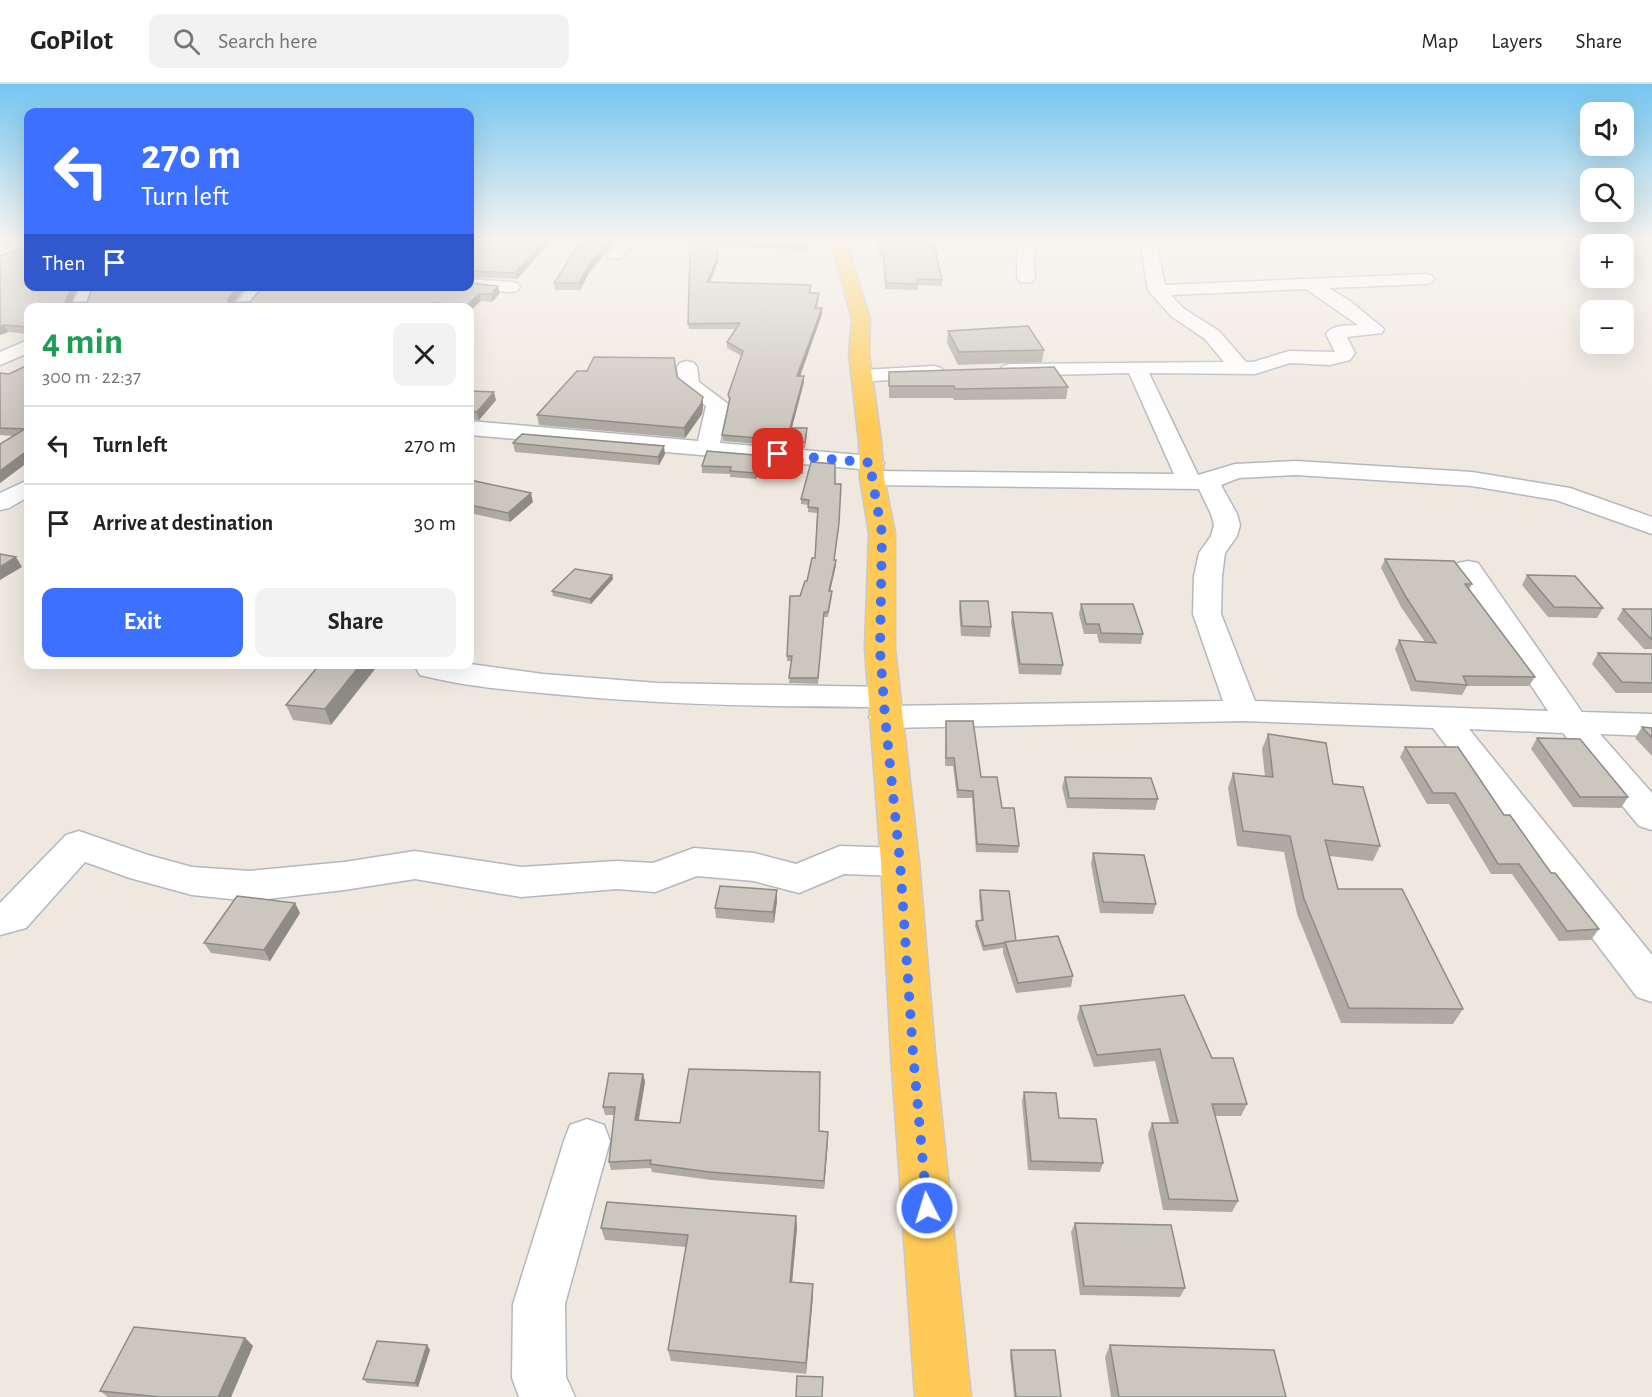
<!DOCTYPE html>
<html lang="en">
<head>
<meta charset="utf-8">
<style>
  body { margin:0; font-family:"Alegreya Sans",sans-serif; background:#f2f2f2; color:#222; height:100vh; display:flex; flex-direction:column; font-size:22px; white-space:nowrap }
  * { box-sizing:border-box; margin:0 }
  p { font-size:20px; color:#767676 }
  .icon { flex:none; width:33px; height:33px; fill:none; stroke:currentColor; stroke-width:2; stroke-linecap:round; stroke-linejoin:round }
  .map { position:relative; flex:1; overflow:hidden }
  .details { position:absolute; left:24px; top:219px; width:450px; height:366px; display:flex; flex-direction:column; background:#fff; border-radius:12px; box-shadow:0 6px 24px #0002 }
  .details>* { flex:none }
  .hud { position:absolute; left:24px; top:24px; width:450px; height:183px; border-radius:12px; box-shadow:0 6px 24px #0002; background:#3e70ff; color:#fff; overflow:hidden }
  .buttons { position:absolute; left:1580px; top:18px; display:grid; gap:12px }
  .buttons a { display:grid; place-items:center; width:54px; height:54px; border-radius:12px; background:#fff; box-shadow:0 6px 24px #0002; font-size:30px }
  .pin { position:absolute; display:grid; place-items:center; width:51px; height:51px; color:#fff; margin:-26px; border-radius:12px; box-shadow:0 3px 9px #0006 }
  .me { position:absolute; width:66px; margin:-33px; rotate:355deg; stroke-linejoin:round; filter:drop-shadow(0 0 4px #0008) }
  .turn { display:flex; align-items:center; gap:21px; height:126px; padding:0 18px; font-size:27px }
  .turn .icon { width:78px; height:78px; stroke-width:2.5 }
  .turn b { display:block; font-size:42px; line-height:51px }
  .then { display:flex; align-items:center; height:57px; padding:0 18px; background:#0003; gap:12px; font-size:22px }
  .round { display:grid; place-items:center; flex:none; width:63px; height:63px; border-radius:12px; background:#f2f2f2 }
  .overview { display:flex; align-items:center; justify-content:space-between; height:102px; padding:0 18px }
  h1 { font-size:36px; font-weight:700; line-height:45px; color:#1e9e55 }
  .primary-button { display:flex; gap:12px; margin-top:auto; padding:12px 18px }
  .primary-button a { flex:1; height:69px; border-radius:12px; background:#3e70ff; color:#fff; font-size:24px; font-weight:700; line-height:69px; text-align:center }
  .primary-button a+a { background:#f2f2f2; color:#222 }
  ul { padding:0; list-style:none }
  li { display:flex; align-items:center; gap:18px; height:78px; padding:0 18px; border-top:2px solid #e0e0e0 }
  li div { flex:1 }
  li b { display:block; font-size:22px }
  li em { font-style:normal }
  header { display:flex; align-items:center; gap:36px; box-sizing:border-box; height:84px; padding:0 30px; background:#fff; border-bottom:2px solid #e0e0e0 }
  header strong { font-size:28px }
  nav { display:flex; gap:33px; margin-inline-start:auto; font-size:21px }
  .search { width:420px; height:54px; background:#f2f2f2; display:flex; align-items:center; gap:15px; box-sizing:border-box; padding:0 21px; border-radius:12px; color:#767676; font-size:22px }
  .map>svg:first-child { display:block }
</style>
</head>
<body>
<header>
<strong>GoPilot</strong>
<div class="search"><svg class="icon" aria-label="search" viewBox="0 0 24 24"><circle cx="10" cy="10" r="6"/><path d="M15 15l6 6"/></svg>Search here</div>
<nav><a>Map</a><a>Layers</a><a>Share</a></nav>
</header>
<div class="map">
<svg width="1652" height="1313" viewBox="0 0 1652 1313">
  <rect width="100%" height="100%" fill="#f0e8df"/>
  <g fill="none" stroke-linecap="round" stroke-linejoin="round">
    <!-- minor casing -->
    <g stroke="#b3b7c2" stroke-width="3">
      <g id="minor">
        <path d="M485 155H502L496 162 490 164 482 159Z"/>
        <path d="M621 155H638L621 174H609L607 171Z"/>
        <path d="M1017 155H1033L1035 194 1032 198H1020L1017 194Z"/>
        <path d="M1144 155H1160L1158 170 1165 201 1425 190 1431 191 1434 195 1431 199 1425 200 1329 204 1350 217 1384 245 1382 249 1347 253 1355 269 1350 276 1330 281 1290 279 1255 290 1149 289 1198 391 1235 380 1296 377 1472 388 1570 404 1652 433V450L1556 416 1472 402 1296 391 1239 394 1221 401 1237 430 1240 441 1237 452 1225 469 1222 492 1221 530 1255 617 1548 627 1454 485 1458 479 1468 477 1478 479 1582 628 1652 630V652L1600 650 1652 709V746L1639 742 1563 649 1469 645 1652 871V918L1637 913 1433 644 1243 637 885 644 874 640 869 633 874 626 883 623C776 623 670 621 564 611 517 607 467 603 420 591L416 584 418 580H470L543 590 657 599 884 603 895 606 900 613 895 620 886 622 1223 617 1193 530 1194 492 1199 469 1211 452 1214 441 1211 430 1199 405 872 401 864 399 860 394 864 389 872 387 1174 390 1129 289 1010 292 1003 290 1000 286 1003 282 1010 280 1224 278 1205 255 1171 232 1148 206 1142 170ZM1306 205 1358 241C1347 242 1333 240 1326 250L1335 268 1289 267 1253 278H1246L1219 247 1183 224 1171 211Z"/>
        <path d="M470 195 511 198 517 199 520 203 517 207 511 208 464 204 470 202Z"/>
        <path d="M81 202H98L88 224H70Z"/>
        <path d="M250 202H268L251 224H232Z"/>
        <path d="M28 256V269L0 281V268Z"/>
        <path d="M687 277 694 279 697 283 699 298 728 320 720 359 872 372 880 374 884 379 880 384 872 386 470 351V337L698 357 706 322 679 301 677 283 680 279Z"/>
        <path d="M934 282 941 284 944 288 941 292 862 298 855 296 852 292 855 288 862 286Z"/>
        <path d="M28 396V413L9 424 0 426V409Z"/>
        <path d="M79 747 148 771 192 783 250 787 344 778 415 767 521 783 617 777 653 779 694 764 754 769 796 780 840 762 900 764 913 768 919 778 913 788 900 792 844 790 799 809 754 797 697 792 655 808 617 805 521 813 415 795 344 806 250 817 192 811 130 794 85 778 26 844 0 851V819L66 751Z"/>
        <path d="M587 1035 604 1041 610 1057 565 1220 566 1293 575 1313H519L512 1294 513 1220 564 1057 570 1041Z"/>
      </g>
    </g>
    <!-- major casing -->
    <g stroke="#c9c9c9" stroke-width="3">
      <path id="major" d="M834 155H850L852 177 870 235 869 270 881 357 884 394 895 449V565L919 778 935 969 971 1313H915L891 969 881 778 865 565 869 449 860 394 859 357 849 270 852 235 836 177Z"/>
    </g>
    <!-- minor -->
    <use href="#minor" fill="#fff" fill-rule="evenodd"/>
    <!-- major -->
    <use href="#major" fill="#ffcb56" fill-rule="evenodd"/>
  </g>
  <!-- wall -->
  <g fill="#afaaa3">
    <path d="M470 155H483V156L489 160 553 155 517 195 470 193Z"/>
    <path d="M582 155H616L589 189 580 206H555L554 199Z"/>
    <path d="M695 155H810V163H806V166L716 162 718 178 710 198 811 201 810 209 819 215 817 224 822 230 800 292 804 298 792 344 807 350 805 364 723 357 722 351 729 319 728 311 742 272 727 264V258L736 245H689L688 240Z"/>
    <path d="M879 155 942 196V202L918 201V206L885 205 883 172H878Z"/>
    <path d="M0 172 28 202H78L72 218H234L500 209 492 218 481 217 470 224H28V250L8 248 0 251Z"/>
    <path d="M948 247 1044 266 1042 278 958 281 947 259Z"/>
    <path d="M28 281V378L0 399 13 352 0 351V289L9 290Z"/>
    <path d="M889 288 1068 303 1066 315 954 316 953 314H889Z"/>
    <path d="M677 293 703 313V323L702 330 685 354 539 341 537 331Z"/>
    <path d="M470 307 496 316 479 336 470 335Z"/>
    <path d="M513 359 665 370 659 381 515 368Z"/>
    <path d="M803 375V390L759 389 756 395 730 393V390L702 389V382Z"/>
    <path d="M470 396 533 418 510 438 470 429Z"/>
    <path d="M835 400 839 444 834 476H836V481L830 507H832V512L828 533H824L818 600 789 599 792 577H787V572L800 512 807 497 815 474 817 429 808 428V421L801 420V415Z"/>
    <path d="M1385 475 1472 500 1469 505 1535 593 1529 602H1467L1462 611 1411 607 1395 565 1399 556 1425 558 1401 523 1381 484Z"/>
    <path d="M612 491 613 495 591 520 553 512 552 507Z"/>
    <path d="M1527 491 1603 524 1597 534 1548 533 1522 501Z"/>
    <path d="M960 517 991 543 990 553 961 552 959 526Z"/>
    <path d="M1081 520 1143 550 1141 560 1099 559 1097 550H1084L1079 530Z"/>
    <path d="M1623 525H1652V565H1644L1617 535Z"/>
    <path d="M1012 528 1063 581 1061 591 1019 590 1011 538Z"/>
    <path d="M1598 569 1652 570V609H1616L1592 580Z"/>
    <path d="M320 580 331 641 293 636 286 621Z"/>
    <path d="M946 637 1002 724 1019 762 1018 769 976 768 972 714H957L953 682H945Z"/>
    <path d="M1642 643 1652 644V672L1635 654Z"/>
    <path d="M1268 650 1333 700 1380 762 1373 777 1330 772 1338 805 1463 925 1453 940 1341 939 1297 830 1284 768 1237 762 1228 704 1233 689 1265 693 1262 665Z"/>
    <path d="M1537 654 1628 713 1621 724 1573 723 1531 665Z"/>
    <path d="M1405 663 1504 731 1599 845 1591 856 1559 857 1512 790H1491L1449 720H1427L1400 673Z"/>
    <path d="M1065 693 1158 715 1155 726 1067 724 1062 703Z"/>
    <path d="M1093 769 1156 820 1153 830 1100 829 1091 780Z"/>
    <path d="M980 806 1016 857 1073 892 1071 903 1016 909 1003 869V864L983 867 975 842 976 837 981 836 979 812Z"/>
    <path d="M777 817 774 839 716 834 715 824Z"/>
    <path d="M295 819 300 829 270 877 211 869 204 859Z"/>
    <path d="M1080 922 1212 974 1247 1020 1241 1032H1215L1238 1117 1232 1128 1163 1126 1148 1050 1152 1039H1170L1155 977 1094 983 1077 934Z"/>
    <path d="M643 990 645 998 639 1036 819 1047 828 1056 824 1105 711 1096 652 1088 651 1084 611 1086 609 1078 614 1031H605L603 1023Z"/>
    <path d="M1024 1008 1059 1034 1103 1079 1100 1088 1028 1086 1022 1017Z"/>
    <path d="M796 1132 797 1144 792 1198 813 1212 806 1290 671 1277 668 1266 686 1163 605 1156 601 1144Z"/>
    <path d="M1075 1139 1185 1204 1180 1213 1080 1211 1071 1148Z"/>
    <path d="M245 1254 253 1262 231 1313H108L100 1307Z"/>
    <path d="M427 1261 430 1266 418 1303 367 1299 363 1295Z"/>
    <path d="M1110 1261 1286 1313H1111L1105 1273Z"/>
    <path d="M1011 1266 1061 1313H1014L1010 1272Z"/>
  </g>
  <!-- shaded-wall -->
  <g fill="#8e8b85">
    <path d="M546 155H553L517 195 515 189Z"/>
    <path d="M610 155H616L589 189 580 206 579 199 588 182Z"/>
    <path d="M718 173V178L708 203 707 198Z"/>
    <path d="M72 202H78L70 224 65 219Z"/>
    <path d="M238 202H247L230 223 228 219V215Z"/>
    <path d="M498 202 500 209 492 218 491 210Z"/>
    <path d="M479 210 481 217 470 227V224H467V221Z"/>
    <path d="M822 224V230L798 298 797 292Z"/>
    <path d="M4 241 8 248 0 251V242Z"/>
    <path d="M804 292V298L790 350V344Z"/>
    <path d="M494 308 496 316 479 336 477 328Z"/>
    <path d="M703 313V323L702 330 685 354 684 344Z"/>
    <path d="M664 362 665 370 659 381 658 373Z"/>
    <path d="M28 366V378L0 399V387Z"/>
    <path d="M758 382 759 389 756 395 755 389Z"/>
    <path d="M531 409 533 418 510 438 508 429Z"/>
    <path d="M16 473 22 483 0 496V483Z"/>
    <path d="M836 476V481L829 512V507Z"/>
    <path d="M612 491 613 495 591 520 590 515Z"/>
    <path d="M361 580H379L331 641 325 625Z"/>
    <path d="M777 806V817L774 839 773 828Z"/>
    <path d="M295 819 300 829 270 877 264 866Z"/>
    <path d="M643 990 645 998 637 1044 635 1036Z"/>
    <path d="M828 1048V1056L824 1105V1097Z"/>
    <path d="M796 1132 797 1144 791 1210 790 1198Z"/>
    <path d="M813 1200V1212L806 1290V1279Z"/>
    <path d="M245 1254 253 1262 231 1313H218Z"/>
    <path d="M427 1261 430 1266 418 1303 415 1299Z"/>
  </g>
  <!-- building -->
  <g fill="#cbc6be" stroke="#8e8b85" stroke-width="1.5">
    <path d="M470 155H482L489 160 496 157 498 155H546L515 189 470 187Z"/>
    <path d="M582 155H610L588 182 579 199H554Z"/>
    <path d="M695 155H810V158H805L806 161 715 157 718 173 707 198 811 201 809 209H819L815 224H822L797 292H804L790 344H807L805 358 722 351 730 314 728 311 743 267 727 258 740 239 688 240 690 165Z"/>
    <path d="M879 155H933L942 196 918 195V200L886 199 883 166H878Z"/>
    <path d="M28 161V202H72L65 219 87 218 93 202H238L228 215V219L250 218 263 202H470V199L498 202 491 210H479L467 221 434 219 430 224H28V243L4 241 0 242V172Z"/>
    <path d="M1028 242 1044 266 959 268 948 247Z"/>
    <path d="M594 273 674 274 677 293 703 313 701 320 684 344 537 331 577 287H587Z"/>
    <path d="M28 281V366L0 387V360L25 345 0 344V289L9 290Z"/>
    <path d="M1054 283 1068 303 955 305 954 302H889V288Z"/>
    <path d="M470 307 494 308 477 328 470 327Z"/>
    <path d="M522 350 664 362 658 373 513 359Z"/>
    <path d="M707 367 803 375 802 383 758 382 755 389 730 387 731 383 702 382Z"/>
    <path d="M811 378 835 380V400H841L839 439 834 476H836L829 507H832L828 528H824L818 594H789L792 572H787L790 512H800L805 497H807L812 474H815L818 424 808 423 809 416 801 415Z"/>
    <path d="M470 396 531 409 508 429 470 421Z"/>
    <path d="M0 470 16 473 0 483Z"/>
    <path d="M1385 475 1454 477 1472 500H1465L1535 593 1463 592 1467 601 1416 597 1399 556 1436 559 1406 513Z"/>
    <path d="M575 485 612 491 590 515 552 507Z"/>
    <path d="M1527 491 1575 492 1603 524 1554 523Z"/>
    <path d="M960 517H988L991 543 962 542Z"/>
    <path d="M1081 520H1133L1143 550 1101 549 1099 540H1086Z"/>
    <path d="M1623 525H1652V555H1651Z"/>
    <path d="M1012 528 1052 529 1063 581 1020 580Z"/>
    <path d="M1598 569 1652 570V599L1622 598Z"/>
    <path d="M320 580H361L325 625 286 621Z"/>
    <path d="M946 637H973L981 693H997L1002 724H1014L1019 762 977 760 973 707 958 706 954 674H946Z"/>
    <path d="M1642 643 1652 644V654Z"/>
    <path d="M1268 650 1326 659 1333 700 1363 703 1380 762 1325 756 1338 805H1402L1463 925 1349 924 1304 815 1290 752 1243 747 1233 689 1273 693Z"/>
    <path d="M1537 654 1580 655 1628 713H1580Z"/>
    <path d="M1405 663H1458L1504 731H1510L1551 789H1555L1599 845 1567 847 1519 780H1498L1455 709H1433Z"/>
    <path d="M1065 693 1151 694 1158 715 1069 714Z"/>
    <path d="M1093 769 1144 771 1156 820 1103 818Z"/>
    <path d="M720 802 777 806 773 828 715 824Z"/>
    <path d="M980 806 1009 807 1016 857 984 862 976 837 983 836Z"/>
    <path d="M237 812 295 819 264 866 204 859Z"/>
    <path d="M1058 852 1073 892 1018 899 1005 858Z"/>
    <path d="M1184 911 1212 974H1233L1247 1020H1212L1238 1117 1169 1115 1152 1039H1178L1160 965 1097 971 1080 922Z"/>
    <path d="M689 985 820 988 819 1047 828 1048 824 1097 710 1088 650 1080 651 1076 609 1078 615 1023H603L609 989 643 990 635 1036 680 1039Z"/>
    <path d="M1024 1008 1056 1009 1059 1034 1096 1035 1103 1079 1031 1077Z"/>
    <path d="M607 1118 796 1132 790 1198 813 1200 806 1279 668 1266 688 1151 601 1144Z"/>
    <path d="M1075 1139 1171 1141 1185 1204 1084 1202Z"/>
    <path d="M134 1243 245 1254 218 1313H160L100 1307Z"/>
    <path d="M377 1257 427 1261 415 1299 363 1295Z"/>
    <path d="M1110 1261 1274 1266 1286 1313H1119Z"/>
    <path d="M1011 1266H1055L1061 1313H1016Z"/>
    <path d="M797 1292 823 1293 822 1313H796Z"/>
  </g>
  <!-- sky -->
  <linearGradient id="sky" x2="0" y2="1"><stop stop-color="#75c5f0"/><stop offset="0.46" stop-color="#f8f5f1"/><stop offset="1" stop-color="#f8f5f1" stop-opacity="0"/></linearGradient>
  <rect width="1652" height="339" fill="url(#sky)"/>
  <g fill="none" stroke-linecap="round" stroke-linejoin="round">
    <!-- route -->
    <path stroke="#3e70ff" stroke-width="10" stroke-dasharray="0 18" d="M778 370 872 379V394L882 449 880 566 885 633 900 778 913 969 927 1124"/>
  </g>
</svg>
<div class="buttons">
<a><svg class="icon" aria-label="sound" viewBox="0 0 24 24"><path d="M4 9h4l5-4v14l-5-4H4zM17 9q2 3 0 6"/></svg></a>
<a><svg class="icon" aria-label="search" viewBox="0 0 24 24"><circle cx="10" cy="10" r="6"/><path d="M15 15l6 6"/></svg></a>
<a>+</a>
<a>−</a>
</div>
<div class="pin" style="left:778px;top:370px;background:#d93025"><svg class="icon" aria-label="arrive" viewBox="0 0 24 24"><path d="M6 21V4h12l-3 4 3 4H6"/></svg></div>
<svg class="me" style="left:927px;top:1124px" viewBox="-20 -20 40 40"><circle r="17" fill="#3e70ff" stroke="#fff" stroke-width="3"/><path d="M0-11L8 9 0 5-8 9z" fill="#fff"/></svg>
<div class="hud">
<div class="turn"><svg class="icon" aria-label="left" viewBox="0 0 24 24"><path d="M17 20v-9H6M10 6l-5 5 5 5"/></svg><div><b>270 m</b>Turn left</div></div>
<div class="then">Then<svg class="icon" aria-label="arrive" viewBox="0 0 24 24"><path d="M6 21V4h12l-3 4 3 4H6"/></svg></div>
</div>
<section class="details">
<div class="overview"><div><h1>4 min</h1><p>300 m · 22:37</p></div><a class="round"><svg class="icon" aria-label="close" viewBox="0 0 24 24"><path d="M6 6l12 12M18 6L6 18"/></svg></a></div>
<ul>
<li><svg class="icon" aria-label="left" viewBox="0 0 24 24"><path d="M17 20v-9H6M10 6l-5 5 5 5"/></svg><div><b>Turn left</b></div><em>270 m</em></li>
<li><svg class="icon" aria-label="arrive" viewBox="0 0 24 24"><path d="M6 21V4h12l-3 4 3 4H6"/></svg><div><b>Arrive at destination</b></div><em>30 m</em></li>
</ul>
<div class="primary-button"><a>Exit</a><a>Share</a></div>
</section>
</div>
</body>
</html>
